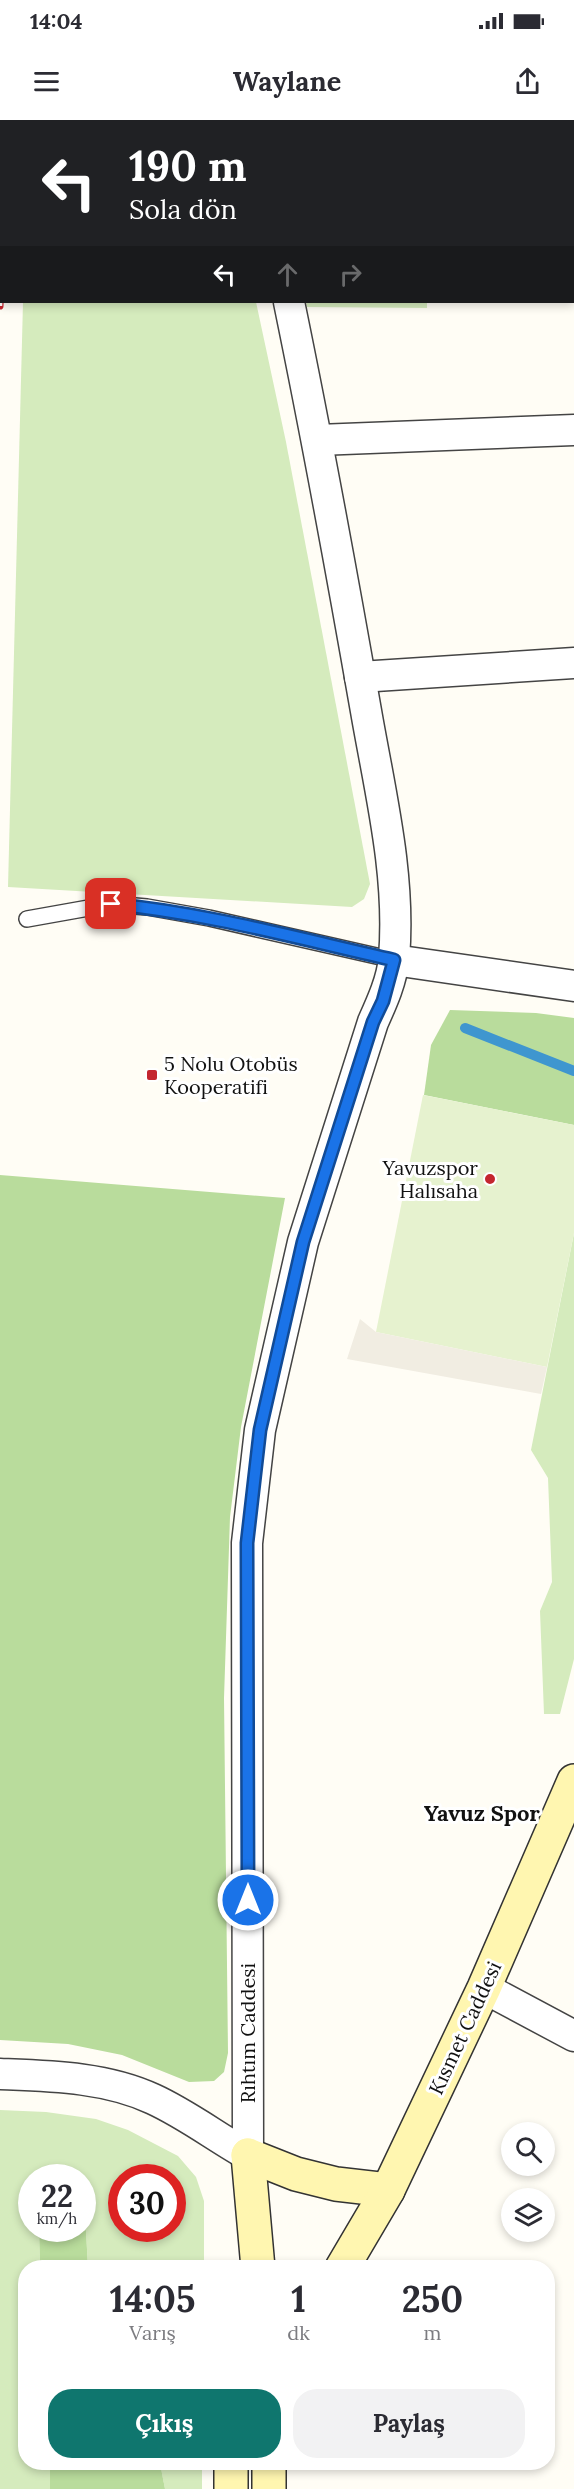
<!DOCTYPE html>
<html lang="tr">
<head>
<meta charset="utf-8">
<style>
  body { margin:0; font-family:Lora,serif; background:#f2f2f3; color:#2b2b33; height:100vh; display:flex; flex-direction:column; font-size:22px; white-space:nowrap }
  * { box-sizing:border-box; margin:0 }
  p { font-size:20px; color:#7c7c81 }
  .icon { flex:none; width:33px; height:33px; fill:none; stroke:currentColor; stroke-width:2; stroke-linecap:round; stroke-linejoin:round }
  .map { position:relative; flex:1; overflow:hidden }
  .panel { position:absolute; left:18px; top:2140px; width:537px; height:210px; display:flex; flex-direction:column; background:#fff; border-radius:24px; box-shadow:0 3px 9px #0003 }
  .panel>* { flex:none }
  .hud { position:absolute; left:0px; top:0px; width:574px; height:183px; box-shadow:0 3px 9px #0003; background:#202124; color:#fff; overflow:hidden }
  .tools { position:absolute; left:501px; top:2002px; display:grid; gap:12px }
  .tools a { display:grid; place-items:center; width:54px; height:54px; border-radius:50%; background:#fff; box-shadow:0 3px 9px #0003; font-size:30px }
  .speed { position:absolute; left:18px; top:2044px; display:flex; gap:12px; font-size:30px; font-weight:700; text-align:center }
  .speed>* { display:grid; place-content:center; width:78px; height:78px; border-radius:50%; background:#fff; box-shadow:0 3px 9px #0003; line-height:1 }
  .speed small { font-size:15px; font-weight:400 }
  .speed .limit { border:9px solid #d22; background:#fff; color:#111 }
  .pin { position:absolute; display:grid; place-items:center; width:51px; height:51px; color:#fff; margin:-26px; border-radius:12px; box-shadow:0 3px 9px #0006 }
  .me { position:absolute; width:66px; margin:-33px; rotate:0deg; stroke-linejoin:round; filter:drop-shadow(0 0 4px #0008) }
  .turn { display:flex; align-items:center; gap:21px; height:126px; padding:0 30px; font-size:27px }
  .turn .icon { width:78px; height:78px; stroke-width:2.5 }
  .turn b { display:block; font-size:42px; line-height:51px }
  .lanes { display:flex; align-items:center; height:57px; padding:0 30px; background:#0003; justify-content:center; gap:30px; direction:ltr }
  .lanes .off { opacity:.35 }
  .eta { display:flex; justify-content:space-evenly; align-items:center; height:102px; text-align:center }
  .eta b { font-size:36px; font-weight:700; line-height:42px }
  .button { display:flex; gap:12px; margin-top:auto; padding:12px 30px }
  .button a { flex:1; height:69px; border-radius:24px; background:#0f766e; color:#fff; font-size:24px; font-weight:700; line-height:69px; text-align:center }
  .button a+a { background:#f2f2f3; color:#2b2b33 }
  .status { display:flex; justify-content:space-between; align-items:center; height:42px; padding:0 30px; background:#fff; direction:ltr }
  .status svg { height:16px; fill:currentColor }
  header { display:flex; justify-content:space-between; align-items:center; height:78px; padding:0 30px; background:#fff; font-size:27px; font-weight:700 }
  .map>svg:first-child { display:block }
</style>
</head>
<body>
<div class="status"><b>14:04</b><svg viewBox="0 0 49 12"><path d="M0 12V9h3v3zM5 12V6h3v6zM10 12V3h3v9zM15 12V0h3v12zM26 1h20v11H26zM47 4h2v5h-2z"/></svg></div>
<header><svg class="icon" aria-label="menu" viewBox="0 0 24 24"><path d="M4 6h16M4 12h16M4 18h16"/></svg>Waylane<svg class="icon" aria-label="share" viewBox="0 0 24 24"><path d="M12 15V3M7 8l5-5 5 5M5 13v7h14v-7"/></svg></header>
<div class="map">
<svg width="574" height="2369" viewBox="0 0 574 2369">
  <rect width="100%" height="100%" fill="#fffdf5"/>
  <!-- green -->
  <g fill="#d5ebbd" fill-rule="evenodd">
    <path d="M24 0H216V1L24 2Z"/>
    <path d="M23 182H256L286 322 370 764 364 779 352 787 8 767Z"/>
    <path d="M306 182H427V188L307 187Z"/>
    <path d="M574 1113V1539L560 1594H544L540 1491 552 1462 548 1358 531 1330Z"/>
    <path d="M0 1990 46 1992 96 1999 128 2010 178 2036 196 2057 204 2081V2148H88L86 2111 83 2101 82 2058H46L43 2056 42 2058H32V2109H39L40 2148H26V2343H50V2369H0ZM122 2058H172V2109H122Z"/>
    <path d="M160 2343H202V2369H165Z"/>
  </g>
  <!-- forest -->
  <g fill="#b9dc9c">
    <path d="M450 890 536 893 574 898V1005L424 975 431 925Z"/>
    <path d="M0 1055 285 1078 241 1307 230 1397 224 1578 228 1933 224 1952 214 1961 189 1962 122 1935 68 1924 0 1920Z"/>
    <path d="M83 2101 86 2111 88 2148H40L39 2109H82Z"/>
    <path d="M50 2343H160L165 2369H50Z"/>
  </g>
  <!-- pitch -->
  <path fill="#e6f2cf" d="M423 975 574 1005V1113L547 1247 376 1212Z"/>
  <!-- plaza -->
  <path fill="#f1ede2" d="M360 1199 376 1212 547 1247 541 1274 347 1239Z"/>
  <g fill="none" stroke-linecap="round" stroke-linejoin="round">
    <!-- stream -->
    <path stroke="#3f96cf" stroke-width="10" d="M465 908 574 951"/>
    <!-- service casing -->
    <g stroke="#444" stroke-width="18">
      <path id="service" d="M27 799 111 784 147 787 209 798 394 840"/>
    </g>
    <!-- minor casing -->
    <g stroke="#444" stroke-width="33">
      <g id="minor">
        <path d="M249 0 250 2"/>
        <path d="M573 30H574"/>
        <path d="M318 320 574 310"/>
        <path d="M360 557 574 543"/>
        <path d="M394 840 574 866"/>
        <path d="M484 1868 574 1916"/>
        <path d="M0 1954C51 1956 106 1957 153 1979 186 1994 216 2017 248 2035L247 1423 260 1310 303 1122 373 902C382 882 392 860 394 838 401 755 380 672 366 591 342 454 317 318 289 182"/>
      </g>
    </g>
    <!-- secondary casing -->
    <g stroke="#333" stroke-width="36">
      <g id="secondary">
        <path d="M248 2035 296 2054 336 2064 388 2070"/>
        <path d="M248 2035 258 2148"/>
        <path d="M342 2148 388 2070 484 1868 574 1661"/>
        <path d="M231 2343V2369"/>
        <path d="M269 2343V2369"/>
      </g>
    </g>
    <!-- service -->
    <use href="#service" stroke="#fff" stroke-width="15"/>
    <!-- minor -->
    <use href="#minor" stroke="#fff" stroke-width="30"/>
    <!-- secondary -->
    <use href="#secondary" stroke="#fff6b0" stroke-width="33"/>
    <!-- rail casing -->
    <g stroke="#c4262e" stroke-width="7">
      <g id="rail">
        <path d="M5 0V2"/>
        <path d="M0 186 2 133"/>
      </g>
    </g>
    <!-- rail -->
    <use href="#rail" stroke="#fff" stroke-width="4.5" stroke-dasharray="14" stroke-linecap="butt"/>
  </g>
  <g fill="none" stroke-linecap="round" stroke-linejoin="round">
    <!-- route casing -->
    <g stroke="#114b97" stroke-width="15">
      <path id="route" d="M111 784C207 793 300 819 394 840L383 881 373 902 303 1122 260 1310 247 1423 248 1780"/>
    </g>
    <!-- route -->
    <use href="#route" stroke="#1a73e8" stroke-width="10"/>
  </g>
  <!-- markers -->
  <g fill="#c4262e" stroke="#fff" stroke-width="2">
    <rect x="146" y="949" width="12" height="12" rx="3"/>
    <circle cx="490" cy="1059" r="6"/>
  </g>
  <g text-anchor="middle" stroke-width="6" stroke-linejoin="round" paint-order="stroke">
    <!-- poi labels -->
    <g font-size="20" fill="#111" stroke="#fff" text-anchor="start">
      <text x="164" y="951">5 Nolu Otobüs<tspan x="164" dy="23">Kooperatifi</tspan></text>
      <text x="478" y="1055" text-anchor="end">Yavuzspor<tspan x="478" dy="23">Halısaha</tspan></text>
    </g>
    <!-- street labels -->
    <g font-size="20" fill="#111" stroke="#fff">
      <text transform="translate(465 1908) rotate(-65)" y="7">Kısmet Caddesi</text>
      <text transform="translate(248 1913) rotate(-90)" y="7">Rıhtım Caddesi</text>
    </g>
    <!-- quarter labels -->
    <g font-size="22" font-weight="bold" fill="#111" stroke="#fff">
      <text x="482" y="1701">Yavuz Spor</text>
    </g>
  </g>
</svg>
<div class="tools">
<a><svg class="icon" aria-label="search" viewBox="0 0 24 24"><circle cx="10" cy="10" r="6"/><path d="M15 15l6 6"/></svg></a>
<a><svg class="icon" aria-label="layers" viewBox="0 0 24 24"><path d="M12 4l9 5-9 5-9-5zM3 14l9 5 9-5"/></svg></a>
</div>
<div class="speed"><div>22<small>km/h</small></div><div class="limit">30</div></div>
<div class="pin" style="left:111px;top:784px;background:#d93025"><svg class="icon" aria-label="arrive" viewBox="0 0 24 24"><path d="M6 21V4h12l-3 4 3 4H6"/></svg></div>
<svg class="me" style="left:248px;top:1780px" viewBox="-20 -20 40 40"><circle r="17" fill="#1a73e8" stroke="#fff" stroke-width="3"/><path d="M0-11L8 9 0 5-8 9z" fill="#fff"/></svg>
<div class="hud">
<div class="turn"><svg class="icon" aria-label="left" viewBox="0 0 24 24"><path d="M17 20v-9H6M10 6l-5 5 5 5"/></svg><div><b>190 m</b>Sola dön</div></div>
<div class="lanes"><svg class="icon" aria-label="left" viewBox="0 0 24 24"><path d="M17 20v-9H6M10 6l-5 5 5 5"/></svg><svg class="icon off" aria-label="ahead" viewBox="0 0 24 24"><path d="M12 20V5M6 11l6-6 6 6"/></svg><svg class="icon off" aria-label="right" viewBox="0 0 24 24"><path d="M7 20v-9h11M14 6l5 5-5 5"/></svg></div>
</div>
<section class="panel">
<div class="eta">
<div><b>14:05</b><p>Varış</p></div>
<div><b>1</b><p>dk</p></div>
<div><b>250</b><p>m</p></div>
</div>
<div class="button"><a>Çıkış</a><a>Paylaş</a></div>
</section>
</div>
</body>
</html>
